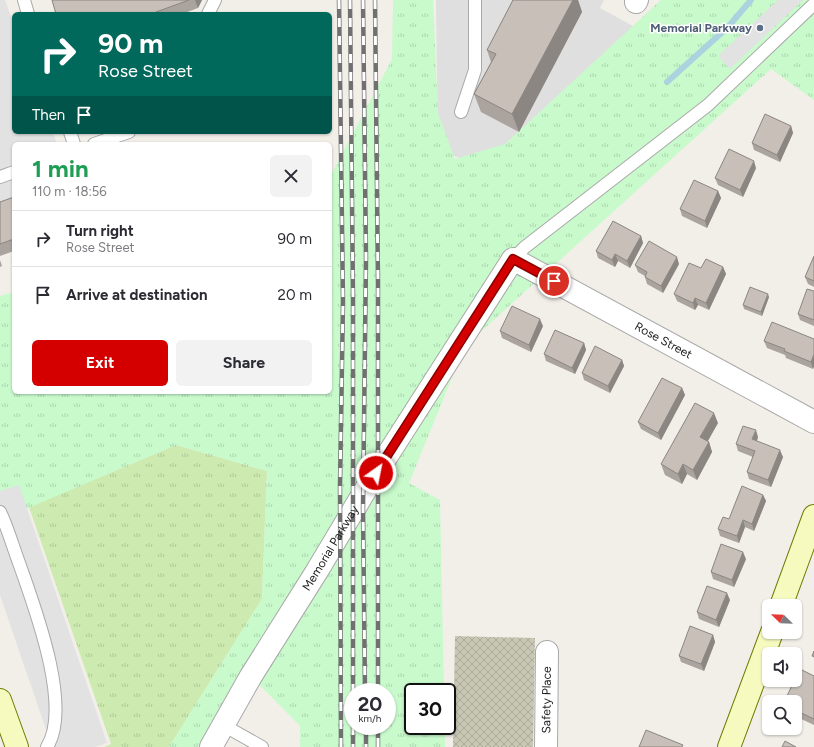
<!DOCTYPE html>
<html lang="en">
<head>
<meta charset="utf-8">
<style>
  body { margin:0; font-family:Figtree,sans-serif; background:#f2f2f3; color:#2b2b33; height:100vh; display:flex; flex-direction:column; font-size:15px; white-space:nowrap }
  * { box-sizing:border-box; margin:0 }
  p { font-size:13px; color:#7c7c81 }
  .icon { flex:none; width:22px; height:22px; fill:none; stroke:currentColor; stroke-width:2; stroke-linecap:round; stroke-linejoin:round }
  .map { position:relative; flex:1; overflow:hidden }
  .drawer { position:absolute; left:12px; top:142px; width:320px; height:252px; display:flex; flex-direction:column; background:#fff; border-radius:6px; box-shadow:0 1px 3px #0004 }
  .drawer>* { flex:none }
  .banner { position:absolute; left:12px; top:12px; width:320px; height:122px; border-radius:6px; box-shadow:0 1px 3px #0004; background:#00695c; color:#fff; overflow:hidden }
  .needle { width:26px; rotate:293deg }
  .controls { position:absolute; left:762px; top:599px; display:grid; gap:8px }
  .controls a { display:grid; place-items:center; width:40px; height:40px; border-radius:6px; background:#fff; box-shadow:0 1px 3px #0004; font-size:20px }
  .speed { position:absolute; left:344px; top:683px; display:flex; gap:8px; font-size:20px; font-weight:700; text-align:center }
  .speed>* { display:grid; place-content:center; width:52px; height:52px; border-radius:50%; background:#fff; box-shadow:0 1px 3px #0004; line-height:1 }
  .speed small { font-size:10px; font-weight:400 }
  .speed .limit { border:2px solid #111; border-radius:6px; background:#fff; color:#111 }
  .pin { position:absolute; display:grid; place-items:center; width:34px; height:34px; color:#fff; margin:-17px; border:2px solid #fff; border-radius:50%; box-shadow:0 1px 4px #0007 }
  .me { position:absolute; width:44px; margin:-22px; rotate:33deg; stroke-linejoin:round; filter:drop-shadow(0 0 3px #0008) }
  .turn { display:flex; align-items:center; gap:14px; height:84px; padding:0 20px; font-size:18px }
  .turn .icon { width:52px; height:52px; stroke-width:2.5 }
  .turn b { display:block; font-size:28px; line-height:34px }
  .then { display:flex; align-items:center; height:38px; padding:0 20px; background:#0003; gap:8px; font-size:15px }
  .round { display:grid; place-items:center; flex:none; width:42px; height:42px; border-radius:6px; background:#f2f2f3 }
  .head { display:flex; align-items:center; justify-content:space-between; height:68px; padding:0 20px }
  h1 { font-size:24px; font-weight:700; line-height:30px; color:#1e9e55 }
  .cta { display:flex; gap:8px; margin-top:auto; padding:8px 20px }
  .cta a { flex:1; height:46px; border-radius:6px; background:#d40000; color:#fff; font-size:16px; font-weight:700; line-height:46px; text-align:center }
  .cta a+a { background:#f2f2f3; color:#2b2b33 }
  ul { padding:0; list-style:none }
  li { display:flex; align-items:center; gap:12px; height:56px; padding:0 20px; border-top:1px solid #e1e1e2 }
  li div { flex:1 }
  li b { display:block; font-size:15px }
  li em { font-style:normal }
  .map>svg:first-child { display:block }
</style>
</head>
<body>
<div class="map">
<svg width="814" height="747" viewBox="0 0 814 747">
  <defs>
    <pattern id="construction-cross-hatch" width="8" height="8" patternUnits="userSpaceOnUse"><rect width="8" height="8" fill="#c7c7b4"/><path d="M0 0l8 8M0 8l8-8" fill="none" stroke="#abab9a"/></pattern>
    <pattern id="grass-tufts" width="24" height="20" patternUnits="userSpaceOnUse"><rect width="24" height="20" fill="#cdebb0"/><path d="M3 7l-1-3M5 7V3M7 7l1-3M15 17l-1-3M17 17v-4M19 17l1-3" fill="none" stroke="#b0c997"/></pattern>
    <pattern id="park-tufts" width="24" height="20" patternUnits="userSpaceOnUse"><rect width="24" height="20" fill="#c8facc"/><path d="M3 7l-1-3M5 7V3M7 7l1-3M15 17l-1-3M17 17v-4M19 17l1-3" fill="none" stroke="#acd6af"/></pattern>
  </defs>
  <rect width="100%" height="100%" fill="#f2efe9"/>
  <!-- residential -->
  <path fill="#e0dfdf" d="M436 0H604L600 8 642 31 488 170 438 149Z"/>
  <!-- construction -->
  <path fill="url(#construction-cross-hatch)" d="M455 636 535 638 533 747H453Z"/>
  <!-- grass -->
  <path fill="url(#grass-tufts)" d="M176 445 267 471 262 599 169 747H104L111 744 29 507Z"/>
  <!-- park -->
  <path fill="url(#park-tufts)" fill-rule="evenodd" d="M393 0H433L438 113 455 159 505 144 661 0H814V100L771 69 465 346 409 483 440 500 444 692H413V726H445V747H300V726L246 671 198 747H169L262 599 267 471 176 445 0 520V296L14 292V392H330V177L392 59ZM353 692H387V726H353Z"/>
  <!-- parking -->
  <g fill="#e2e2e2">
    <path d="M0 0H5L14 25V132H53L57 144H14V199L0 204Z"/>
    <path d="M778 0H803L730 69 718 56Z"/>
    <path d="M19 485 107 743 95 747H52L0 595V491Z"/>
  </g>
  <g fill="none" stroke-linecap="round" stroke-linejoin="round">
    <!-- stream -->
    <path stroke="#aad3df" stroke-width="6" d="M667 82 728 27 751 0"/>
    <!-- lane casing -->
    <g stroke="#a9a9a9" stroke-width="14">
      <g id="lane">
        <path d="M24 0 28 14"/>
        <path d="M208 14 215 0"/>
        <path d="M461 112 475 70V0"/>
        <path d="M70 132 74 144"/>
        <path d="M94 144 129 132"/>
        <path d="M0 177 14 172"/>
        <path d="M513 259 525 247 708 105 814 4"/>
        <path d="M0 512C7 526 12 544 18 560 33 603 73 706 47 747"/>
        <path d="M223 725 262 747"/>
      </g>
    </g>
    <!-- street casing -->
    <g stroke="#a9a9a9" stroke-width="24">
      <g id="street">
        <path d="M636 2 637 0"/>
        <path id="s1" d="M211 747 251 676 317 571 369 484 513 259 814 422"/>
        <path id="s2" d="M546 747 547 652"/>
      </g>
    </g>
    <!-- secondary casing -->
    <g stroke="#707d05" stroke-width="24">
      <g id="secondary">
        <path d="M781 606 814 516"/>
        <path d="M0 700 17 747"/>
        <path d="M729 747 772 632"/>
      </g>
    </g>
    <!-- lane -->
    <use href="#lane" stroke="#fff" stroke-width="12"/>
    <!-- street -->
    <use href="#street" stroke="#fff" stroke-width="22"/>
    <!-- secondary -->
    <use href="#secondary" stroke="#f7fabf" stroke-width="22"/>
    <!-- rail casing -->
    <g stroke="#707070" stroke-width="4.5">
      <g id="rail">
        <path d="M339 0 343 302 340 486 341 747"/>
        <path d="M350 0 353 298V692"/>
        <path d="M363 0 366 258 363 508 365 692"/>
        <path d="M375 0 378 283V692"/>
        <path d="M353 726V747"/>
        <path d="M366 726V747"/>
        <path d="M378 747V726"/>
      </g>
    </g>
    <!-- rail -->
    <use href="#rail" stroke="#fff" stroke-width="3" stroke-dasharray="9" stroke-linecap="butt"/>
  </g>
  <!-- wall -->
  <g fill="#aba49e">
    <path d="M52 0H202L198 8 182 14H56Z"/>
    <path d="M513 0H578L582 12 519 132 481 112 474 94 491 62 487 50Z"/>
    <path d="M791 126 793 133 780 162 754 150 752 143Z"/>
    <path d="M756 168 743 197 718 185 715 178Z"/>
    <path d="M718 191 721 198 707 228 682 216 680 209Z"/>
    <path d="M14 197V251L0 256V202Z"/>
    <path d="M641 236 643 243 630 268 618 261 615 267 598 258 596 251Z"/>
    <path d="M814 256V287L808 284 805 277Z"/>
    <path d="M0 260 2 266 0 267Z"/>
    <path d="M679 264 663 293 647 284 645 277V276L638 272 635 265Z"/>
    <path d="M723 267 726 274 709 310 698 305 695 310 677 301 674 294 701 268Z"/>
    <path d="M814 291V326L800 320 798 314Z"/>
    <path d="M769 297 762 316 744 309 743 305Z"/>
    <path d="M543 326 531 352 502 338 500 331Z"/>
    <path d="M814 339 813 369 786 358 785 355 767 348 764 341Z"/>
    <path d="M584 343 586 350 575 374 546 361 544 354Z"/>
    <path d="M622 360 624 366 610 393 584 380 582 373Z"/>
    <path d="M682 388 685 395 661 440 641 429 638 422Z"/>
    <path d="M718 423 707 441 709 442 712 452 697 480 687 474 682 484 665 475 661 464Z"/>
    <path d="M758 437 757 441 783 457 771 487 749 479 747 472 753 457 738 451 736 444Z"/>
    <path d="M763 495 766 501 754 531 745 527 739 543 720 536 718 529 729 519Z"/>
    <path d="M746 559 734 587 713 579 711 572Z"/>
    <path d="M730 600 719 627 699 619 697 612Z"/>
    <path d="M713 635 715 642 704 671 681 662 679 656Z"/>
    <path d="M814 676V725L795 716V702Z"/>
  </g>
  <!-- shaded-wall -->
  <g fill="#8b8681">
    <path d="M195 0H202L198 8Z"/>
    <path d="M573 0H578L582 12 519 132 512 114Z"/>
    <path d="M791 126 793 133 780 162 777 155Z"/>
    <path d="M754 161 756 168 743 197 740 190Z"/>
    <path d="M718 191 721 198 707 228 705 221Z"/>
    <path d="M641 236 643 243 630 268 627 261Z"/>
    <path d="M615 254 618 261 615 267 612 260Z"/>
    <path d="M677 257 679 264 663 293 661 286Z"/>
    <path d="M723 267 726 274 709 310 706 303Z"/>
    <path d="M768 294 769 297 762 316 761 312Z"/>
    <path d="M695 298 698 305 695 310 693 303Z"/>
    <path d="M540 319 543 326 531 352 529 345Z"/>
    <path d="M584 343 586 350 575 374 572 368Z"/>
    <path d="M814 354V367L813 369 811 362Z"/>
    <path d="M622 360 624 366 610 393 608 386Z"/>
    <path d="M682 388 685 395 661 440 658 433Z"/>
    <path d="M714 413 718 423 704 448 700 437Z"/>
    <path d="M756 430 758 437 755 446 752 439Z"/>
    <path d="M709 442 712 452 697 480 693 470Z"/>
    <path d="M780 450 783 457 771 487 768 480Z"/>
    <path d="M683 464 687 474 682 484 678 474Z"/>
    <path d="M763 495 766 501 754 531 752 524Z"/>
    <path d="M743 520 745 527 739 543 737 536Z"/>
    <path d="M743 552 746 559 734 587 732 580Z"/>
    <path d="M727 593 730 600 719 627 716 620Z"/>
    <path d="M713 635 715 642 704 671 701 664Z"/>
  </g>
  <!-- building -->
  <g fill="#c7bfb8" stroke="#8b8681">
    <path d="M52 0H189L156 12 157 14H56Z"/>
    <path d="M513 0H573L512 114 474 94 496 54 487 50Z"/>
    <path d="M765 114 791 126 777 155 752 143Z"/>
    <path d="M729 149 754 161 740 190 715 178Z"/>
    <path d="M694 180 718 191 705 221 680 209Z"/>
    <path d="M14 197V239L0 244V202Z"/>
    <path d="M613 221 641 236 627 261 615 254 612 260 596 251Z"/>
    <path d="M649 241 677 257 661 286 645 277 647 272 635 265Z"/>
    <path d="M814 256V281L805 277Z"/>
    <path d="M706 259 723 267 706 303 695 298 693 303 674 294 689 263 701 268Z"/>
    <path d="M750 287 768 294 761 312 743 305Z"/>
    <path d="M807 289 814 291V320L798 314Z"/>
    <path d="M512 306 540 319 529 345 500 331Z"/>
    <path d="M772 322 814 339V354L811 362 784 351 785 349 764 341Z"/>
    <path d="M555 330 584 343 572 368 544 354Z"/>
    <path d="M595 346 622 360 608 386 582 373Z"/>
    <path d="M662 378 682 388 658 433 638 422Z"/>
    <path d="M695 403 714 413 700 437 709 442 693 470 683 464 678 474 661 464Z"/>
    <path d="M743 426 756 430 752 439 780 450 768 480 747 472 755 451 736 444Z"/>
    <path d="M742 486 763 495 752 524 743 520 737 536 718 529 723 517 729 519Z"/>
    <path d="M721 544 743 552 732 580 711 572Z"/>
    <path d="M707 586 727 593 716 620 697 612Z"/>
    <path d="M690 626 713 635 701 664 679 656Z"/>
    <path d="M814 651V657L812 656Z"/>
    <path d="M800 669 814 676V719L795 710V702H784Z"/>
    <path d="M646 730 683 745 682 747H639Z"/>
    <path d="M785 741 796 747H782Z"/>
  </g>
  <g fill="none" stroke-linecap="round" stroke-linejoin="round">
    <!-- route casing -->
    <g stroke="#8a0000" stroke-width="10">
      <path id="route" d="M376 473 513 259 554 281"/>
    </g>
    <!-- route -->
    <use href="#route" stroke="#d40000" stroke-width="7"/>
  </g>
  <!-- markers -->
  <circle fill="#5c6f8a" stroke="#fff" stroke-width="1.5" cx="760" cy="28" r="4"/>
  <g text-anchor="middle" stroke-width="3" stroke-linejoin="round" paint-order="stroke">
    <!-- service labels -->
    <g font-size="12" font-weight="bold" fill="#4e5e75" stroke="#fff" text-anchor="end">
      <text x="752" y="32">Memorial Parkway</text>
    </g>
    <!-- street labels -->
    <g font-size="12" fill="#222" stroke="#fff">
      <text dy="4" stroke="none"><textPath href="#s1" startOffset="745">Rose Street</textPath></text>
      <text dy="4" stroke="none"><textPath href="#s1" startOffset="232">Memorial Parkway</textPath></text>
      <text dy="4" stroke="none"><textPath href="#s2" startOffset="47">Safety Place</textPath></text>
    </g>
  </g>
</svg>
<div class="controls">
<a><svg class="needle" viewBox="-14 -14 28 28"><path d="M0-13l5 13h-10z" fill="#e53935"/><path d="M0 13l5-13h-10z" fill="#7c7c81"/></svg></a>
<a><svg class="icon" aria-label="sound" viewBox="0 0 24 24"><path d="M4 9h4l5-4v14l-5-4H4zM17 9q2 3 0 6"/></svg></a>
<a><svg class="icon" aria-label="search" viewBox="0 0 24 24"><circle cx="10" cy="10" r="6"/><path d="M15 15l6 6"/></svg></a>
</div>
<div class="speed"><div>20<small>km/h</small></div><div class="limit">30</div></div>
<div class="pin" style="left:554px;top:281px;background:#d93025"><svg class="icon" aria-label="arrive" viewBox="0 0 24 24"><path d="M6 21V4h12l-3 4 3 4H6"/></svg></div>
<svg class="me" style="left:376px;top:473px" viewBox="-20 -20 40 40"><circle r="17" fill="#d40000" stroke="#fff" stroke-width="3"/><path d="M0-11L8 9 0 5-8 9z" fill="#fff"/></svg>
<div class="banner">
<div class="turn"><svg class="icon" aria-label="right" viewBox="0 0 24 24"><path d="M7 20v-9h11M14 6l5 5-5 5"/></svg><div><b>90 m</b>Rose Street</div></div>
<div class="then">Then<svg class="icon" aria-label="arrive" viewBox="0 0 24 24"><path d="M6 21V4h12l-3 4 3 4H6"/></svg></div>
</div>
<section class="drawer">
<div class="head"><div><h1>1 min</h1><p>110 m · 18:56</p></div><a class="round"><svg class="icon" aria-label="close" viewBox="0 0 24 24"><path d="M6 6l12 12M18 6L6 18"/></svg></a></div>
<ul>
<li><svg class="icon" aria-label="right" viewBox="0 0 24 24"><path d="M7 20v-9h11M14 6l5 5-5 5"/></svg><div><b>Turn right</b><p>Rose Street</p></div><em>90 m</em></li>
<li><svg class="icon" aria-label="arrive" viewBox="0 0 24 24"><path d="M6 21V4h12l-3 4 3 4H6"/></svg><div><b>Arrive at destination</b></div><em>20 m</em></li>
</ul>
<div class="cta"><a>Exit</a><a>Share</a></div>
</section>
</div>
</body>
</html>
